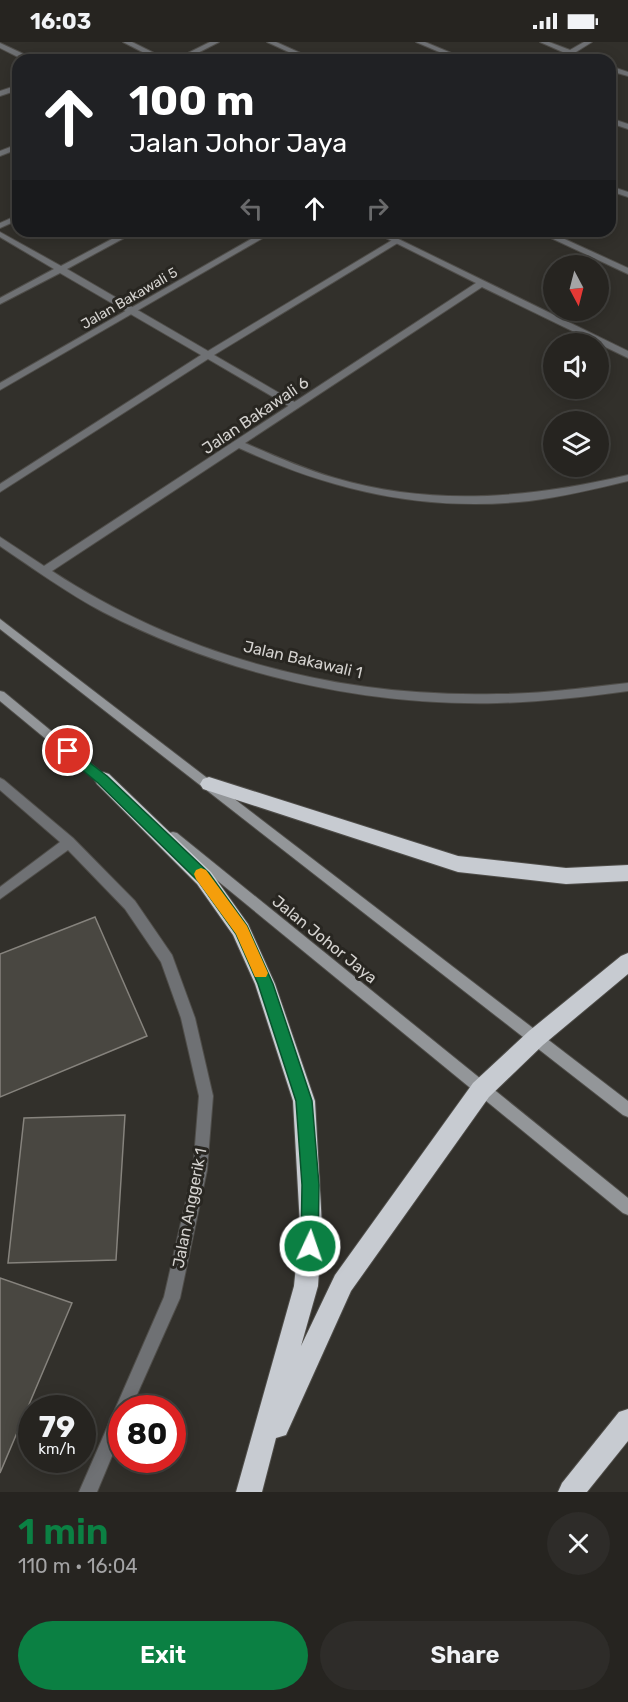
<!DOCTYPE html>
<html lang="en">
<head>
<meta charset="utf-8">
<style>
  body { margin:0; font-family:Rubik,sans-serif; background:#2e2c29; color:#f1f3f6; height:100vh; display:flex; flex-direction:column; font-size:22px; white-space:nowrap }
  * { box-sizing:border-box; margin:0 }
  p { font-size:20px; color:#a4a4a5 }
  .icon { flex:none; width:33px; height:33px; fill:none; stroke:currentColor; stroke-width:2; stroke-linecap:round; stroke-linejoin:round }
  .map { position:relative; height:1450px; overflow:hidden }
  .panel { display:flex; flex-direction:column; background:#262420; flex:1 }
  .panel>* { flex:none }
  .hud { position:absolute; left:12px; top:12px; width:604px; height:183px; border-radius:18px; box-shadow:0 3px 15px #0003,0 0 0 2px #42413e; background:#202124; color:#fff; overflow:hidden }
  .needle { width:39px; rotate:173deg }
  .fabs { position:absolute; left:543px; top:213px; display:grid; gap:12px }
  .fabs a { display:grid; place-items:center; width:66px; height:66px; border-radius:50%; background:#262420; box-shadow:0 3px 15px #0003,0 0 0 2px #42413e; font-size:30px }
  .speed { position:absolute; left:18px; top:1353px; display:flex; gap:12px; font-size:30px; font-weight:700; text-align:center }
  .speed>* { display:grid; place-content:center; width:78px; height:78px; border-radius:50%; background:#262420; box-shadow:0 3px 15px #0003,0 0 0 2px #42413e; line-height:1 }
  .speed small { font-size:15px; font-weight:400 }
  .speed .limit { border:9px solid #d22; background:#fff; color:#111 }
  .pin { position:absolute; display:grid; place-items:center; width:51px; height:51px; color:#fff; margin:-26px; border:3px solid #fff; border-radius:50%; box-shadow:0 2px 6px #0007 }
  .me { position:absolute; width:66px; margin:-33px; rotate:3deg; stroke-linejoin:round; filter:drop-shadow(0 0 4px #0008) }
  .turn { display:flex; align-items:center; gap:21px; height:126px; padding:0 18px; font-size:27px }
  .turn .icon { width:78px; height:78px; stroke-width:2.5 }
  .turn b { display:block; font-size:42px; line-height:51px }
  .lanes { display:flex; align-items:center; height:57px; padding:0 18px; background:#0003; justify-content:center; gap:30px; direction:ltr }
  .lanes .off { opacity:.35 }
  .round { display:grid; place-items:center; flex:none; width:63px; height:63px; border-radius:32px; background:#2e2c29 }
  .summary { display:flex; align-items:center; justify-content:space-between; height:102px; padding:0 18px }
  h1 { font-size:36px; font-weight:600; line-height:45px; color:#0b8043 }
  .primary-button { display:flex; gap:12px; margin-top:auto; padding:12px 18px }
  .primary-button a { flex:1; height:69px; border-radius:36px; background:#0b8043; color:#fff; font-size:24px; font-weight:600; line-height:69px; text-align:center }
  .primary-button a+a { background:#2e2c29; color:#f1f3f6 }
  .status { display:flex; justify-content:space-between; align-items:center; height:42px; padding:0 30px; background:#262420; direction:ltr }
  .status svg { height:16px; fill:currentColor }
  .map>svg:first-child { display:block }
</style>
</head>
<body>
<div class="status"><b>16:03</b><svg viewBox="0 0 49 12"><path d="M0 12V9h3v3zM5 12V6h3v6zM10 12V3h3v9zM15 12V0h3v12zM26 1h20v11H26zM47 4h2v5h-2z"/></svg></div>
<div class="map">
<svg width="628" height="1450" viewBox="0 0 628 1450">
  <rect width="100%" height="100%" fill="#32302b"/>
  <!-- building -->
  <g fill="#494741" stroke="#86837d" stroke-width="1.5">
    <path d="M95 875 147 994 0 1055V912Z"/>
    <path d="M125 1073 116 1218 8 1221 24 1076Z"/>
    <path d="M0 1236 72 1261 0 1431Z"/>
  </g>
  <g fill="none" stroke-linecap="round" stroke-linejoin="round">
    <!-- lane casing -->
    <g stroke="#4f4d49" stroke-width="2">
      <g id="lane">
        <path d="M123 0H132L168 18H158Z"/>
        <path d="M210 0H219L184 18H174Z"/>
        <path d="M416 0H425L468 18H458Z"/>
        <path d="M610 76 628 82V87L610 81Z"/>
        <path d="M18 102V107L0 114V109Z"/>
        <path d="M127 189H137L67 227 208 309 394 197 401 199 214 313 298 362V366H292L208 317 0 450V442L201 313 60 231 0 262V256L54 227 0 195V190L61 224Z"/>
        <path d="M536 189H547L628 226V232Z"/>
      </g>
    </g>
    <!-- street casing -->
    <g stroke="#4f4d49" stroke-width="2">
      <g id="street">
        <path d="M267 0H276L316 18H306Z"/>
        <path d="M540 0H549L570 8 584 0H592L576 10 594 18H584L571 13 563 18H554L565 11Z"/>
        <path d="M0 1 32 16 33 18H24L0 6Z"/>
        <path d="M610 24 628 30V34L610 29Z"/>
        <path d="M18 43V48L0 54V49Z"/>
        <path d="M610 144 628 150V155L610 149Z"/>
        <path d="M18 173V178L0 186V181Z"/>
        <path d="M265 189H275L0 348V341Z"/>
        <path d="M372 189H382L628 309V316L482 245 245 401C275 414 304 427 335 436 433 465 530 456 628 433V439C595 447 562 455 529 459 424 470 333 449 239 406L52 529C183 615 340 656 497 652 541 652 584 646 628 641V649C584 655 541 660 497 661 361 664 224 632 103 570 67 551 34 527 0 504V495L44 524 476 241Z"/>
        <path d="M0 736 4 738 73 796 135 859 172 913 195 976 213 1054 207 1128 180 1256 131 1366H122V1390L97 1450H79L164 1255 193 1128 199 1054 181 976 161 920 125 867 68 808 0 857V845L60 800 0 748Z"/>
      </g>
    </g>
    <!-- secondary casing -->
    <g stroke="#4f4d49" stroke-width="2">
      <g id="secondary">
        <path d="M0 577 628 1059V1075L623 1073 0 587Z"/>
        <path d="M0 649 4 650 112 739 114 742 112 745H104L0 659Z"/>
        <path d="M173 790 177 791 628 1156V1173L623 1171 169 799 167 795 169 791Z"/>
      </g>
    </g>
    <!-- highway casing -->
    <g stroke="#4f4d49" stroke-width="2">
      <g id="highway">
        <path d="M103 730 109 732 211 830 248 882 275 942 315 1059 322 1184 318 1244 301 1304 335 1233 473 1041 529 989 621 914 628 911V932L543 1003 489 1055 351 1249 286 1393 276 1396 262 1450H236L294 1244 300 1184 293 1059 255 942 233 893 197 842 97 742 94 737 97 732Z"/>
        <path d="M209 735 458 814 566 826 628 823V839L566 842 458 830 203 747 200 742 203 737Z"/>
        <path d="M628 1367V1399L587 1450H558L562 1441 619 1370Z"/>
      </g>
    </g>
    <!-- lane -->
    <use href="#lane" fill="#6f7174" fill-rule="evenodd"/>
    <!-- street -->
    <use href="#street" fill="#6f7174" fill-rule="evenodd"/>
    <!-- secondary -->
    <use href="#secondary" fill="#939699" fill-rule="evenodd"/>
    <!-- highway -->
    <use href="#highway" fill="#c7cbd1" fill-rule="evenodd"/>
  </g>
  <!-- route -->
  <path fill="#0b8043" stroke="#07532c" stroke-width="1.5" d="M68 704 107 734 209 831 247 884 273 942 312 1059 319 1143 318 1204 316 1210 310 1213 303 1210 301 1204 302 1143 296 1059 258 942 236 892 199 840 98 741 64 713V706Z"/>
  <!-- slow -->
  <path fill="#f59e0b" d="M201 826 206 828 247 884 268 931 266 935H255L236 892 196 837 194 832 196 828Z"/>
  <g text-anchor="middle" stroke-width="6" stroke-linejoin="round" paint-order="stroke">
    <!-- far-street labels -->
    <g font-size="14" fill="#d4d2cf" stroke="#282621">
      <text transform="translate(129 256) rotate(-30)" y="5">Jalan Bakawali 5</text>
    </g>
    <!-- street labels -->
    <g font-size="16" fill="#d4d2cf" stroke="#282621">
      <text transform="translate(255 373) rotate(-34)" y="6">Jalan Bakawali 6</text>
      <text transform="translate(303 617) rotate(13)" y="6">Jalan Bakawali 1</text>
      <text transform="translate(325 897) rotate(39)" y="6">Jalan Johor Jaya</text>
      <text transform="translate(189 1166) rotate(-79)" y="6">Jalan Anggerik 1</text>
    </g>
  </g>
</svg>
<div class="fabs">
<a><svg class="needle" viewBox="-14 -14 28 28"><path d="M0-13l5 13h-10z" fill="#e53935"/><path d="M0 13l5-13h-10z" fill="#a4a4a5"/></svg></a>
<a><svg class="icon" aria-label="sound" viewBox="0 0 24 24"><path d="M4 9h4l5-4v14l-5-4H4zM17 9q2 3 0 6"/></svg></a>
<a><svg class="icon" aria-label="layers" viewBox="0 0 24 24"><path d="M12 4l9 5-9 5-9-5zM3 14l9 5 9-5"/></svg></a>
</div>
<div class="speed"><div>79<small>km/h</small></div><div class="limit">80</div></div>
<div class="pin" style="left:68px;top:709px;background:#d93025"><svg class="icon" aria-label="arrive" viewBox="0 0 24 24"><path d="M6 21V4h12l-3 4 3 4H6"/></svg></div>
<svg class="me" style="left:310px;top:1204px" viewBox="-20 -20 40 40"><circle r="17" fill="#0b8043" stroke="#fff" stroke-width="3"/><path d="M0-11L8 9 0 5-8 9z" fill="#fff"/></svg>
<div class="hud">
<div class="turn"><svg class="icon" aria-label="ahead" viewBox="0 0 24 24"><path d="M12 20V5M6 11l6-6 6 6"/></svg><div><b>100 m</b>Jalan Johor Jaya</div></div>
<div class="lanes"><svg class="icon off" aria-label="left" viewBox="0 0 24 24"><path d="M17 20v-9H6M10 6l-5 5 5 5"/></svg><svg class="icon" aria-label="ahead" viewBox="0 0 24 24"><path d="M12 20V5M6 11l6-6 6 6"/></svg><svg class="icon off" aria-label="right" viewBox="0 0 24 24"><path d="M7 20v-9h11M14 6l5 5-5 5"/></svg></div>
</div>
</div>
<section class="panel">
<div class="summary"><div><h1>1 min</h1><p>110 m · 16:04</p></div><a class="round"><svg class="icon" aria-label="close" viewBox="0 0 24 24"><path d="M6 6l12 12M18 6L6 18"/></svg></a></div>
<div class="primary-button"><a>Exit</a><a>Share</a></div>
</section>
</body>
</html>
